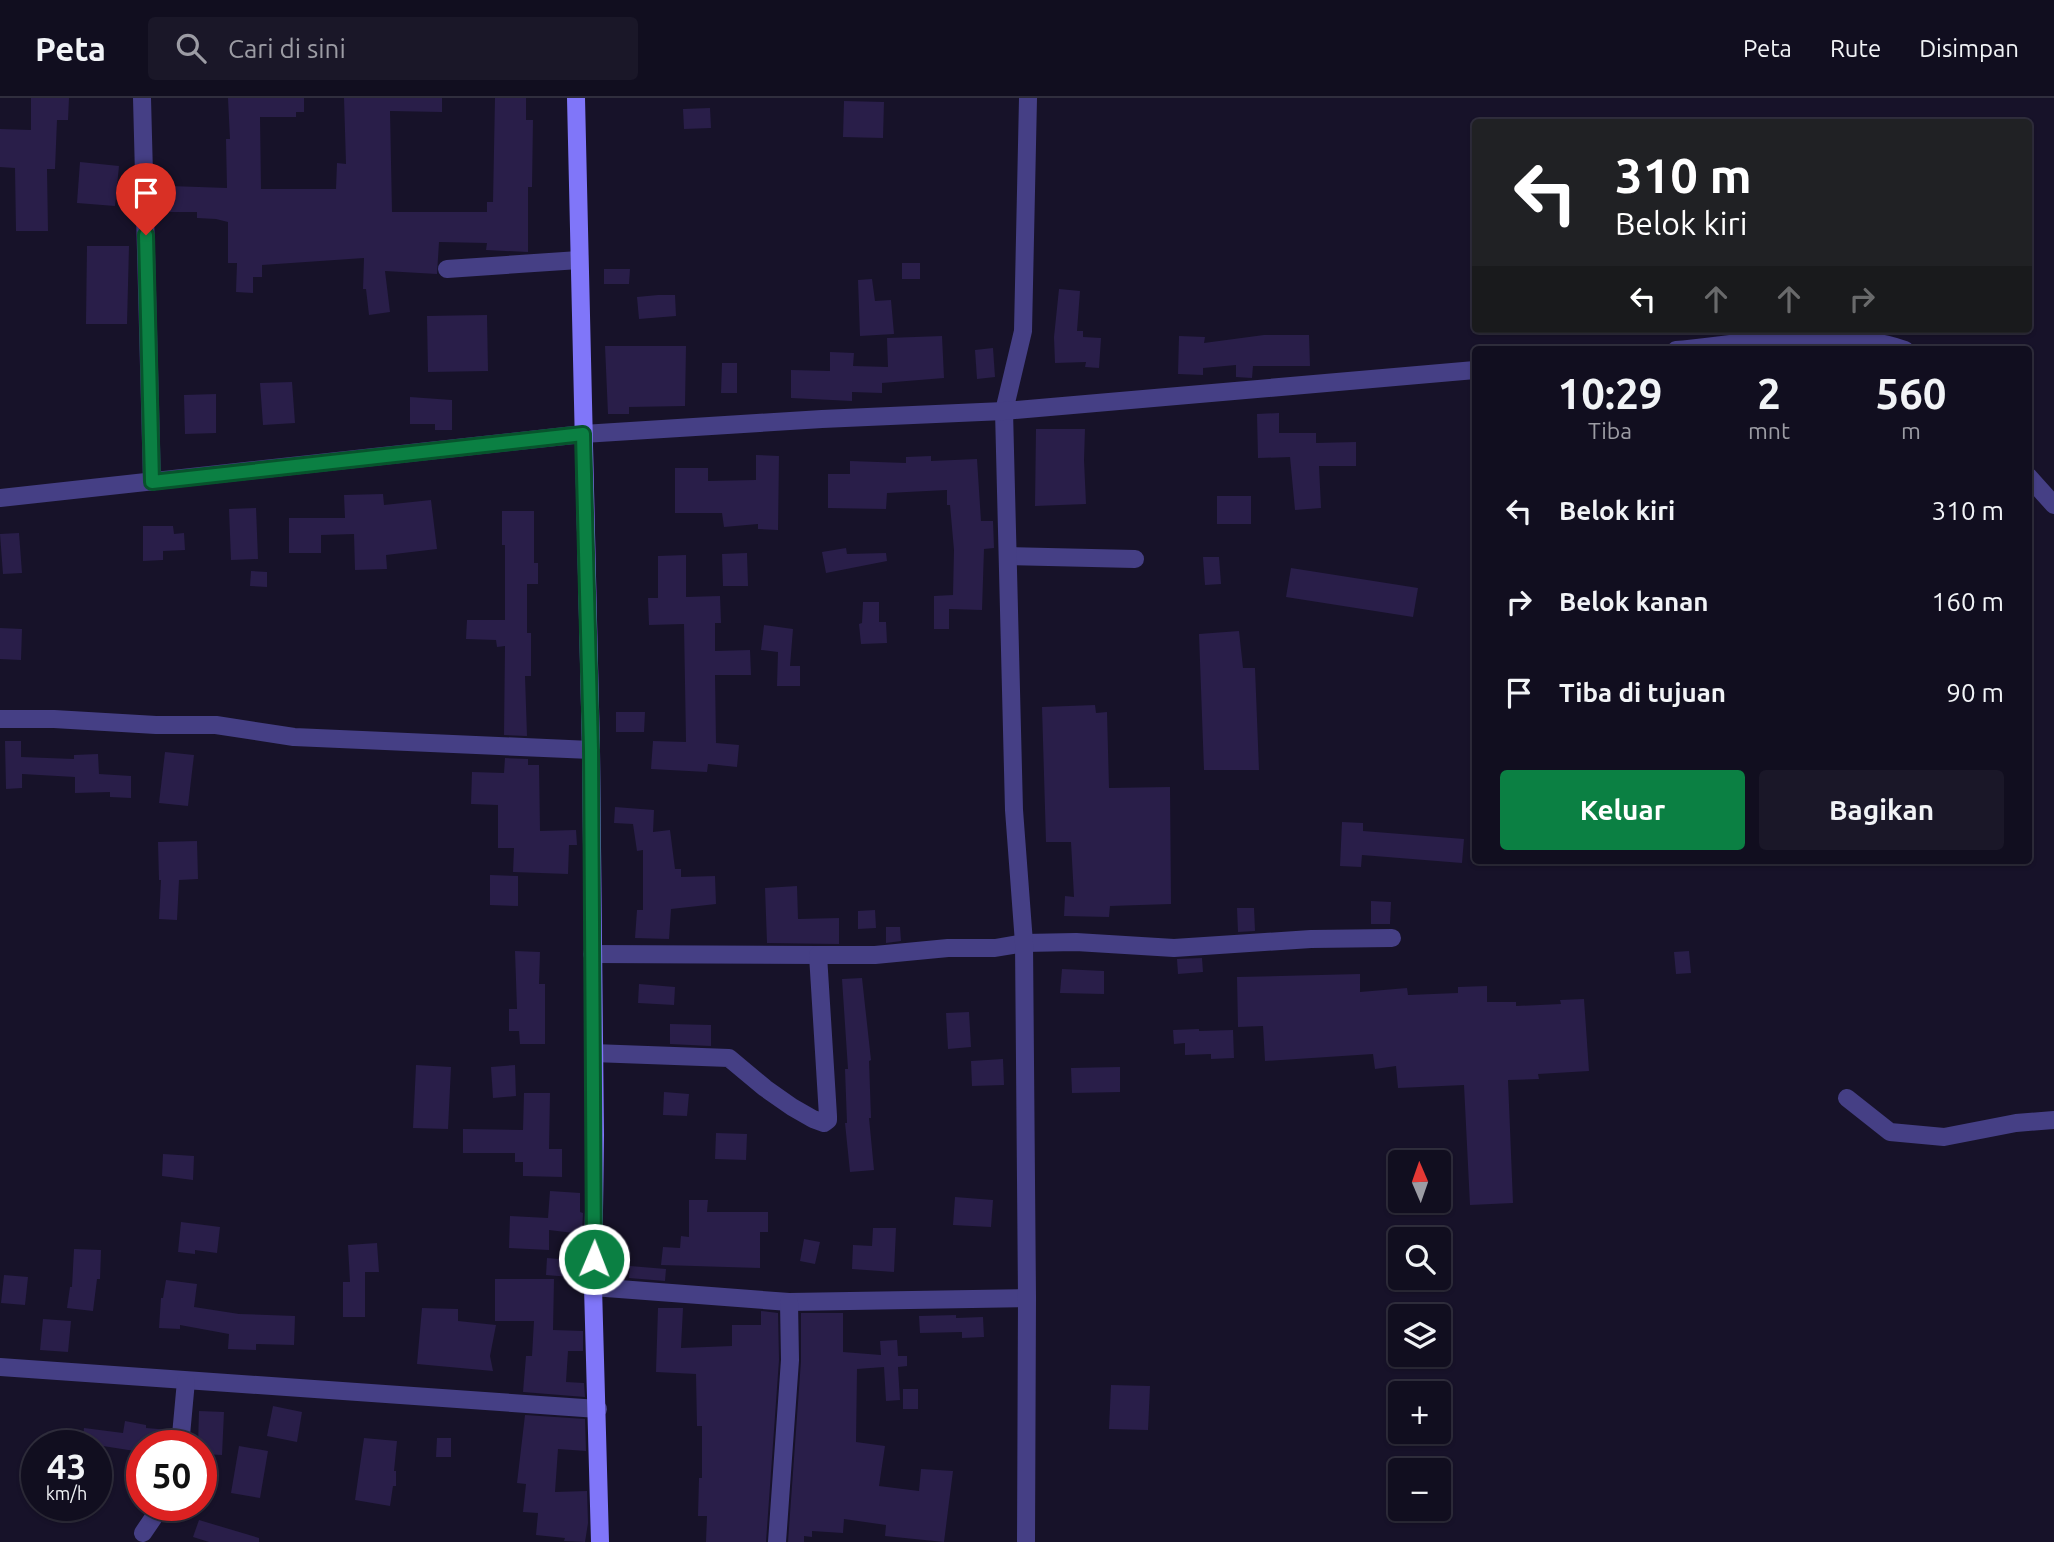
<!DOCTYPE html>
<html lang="id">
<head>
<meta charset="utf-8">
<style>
  body { margin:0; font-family:Ubuntu,sans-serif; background:#1a1728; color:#f1f3f6; height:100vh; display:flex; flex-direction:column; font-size:26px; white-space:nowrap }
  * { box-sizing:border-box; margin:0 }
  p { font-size:23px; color:#9c9ca4 }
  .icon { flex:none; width:38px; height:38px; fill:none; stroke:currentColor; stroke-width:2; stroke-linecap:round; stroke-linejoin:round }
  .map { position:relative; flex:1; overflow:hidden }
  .drawer { position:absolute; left:1472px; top:248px; width:560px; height:518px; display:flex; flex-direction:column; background:#110e1f; border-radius:7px; box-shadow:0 2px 5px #0004,0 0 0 2px #302e3d }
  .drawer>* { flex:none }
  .banner { position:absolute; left:1472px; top:21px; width:560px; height:214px; border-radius:7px; box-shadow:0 2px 5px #0004,0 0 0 2px #302e3d; background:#202124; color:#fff; overflow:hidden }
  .needle { width:46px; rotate:358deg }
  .fabs { position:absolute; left:1388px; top:1052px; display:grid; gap:14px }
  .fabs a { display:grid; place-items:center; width:63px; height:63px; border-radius:7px; background:#110e1f; box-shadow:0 2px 5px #0004,0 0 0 2px #302e3d; font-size:35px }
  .speed { position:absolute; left:21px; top:1332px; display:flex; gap:14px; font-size:35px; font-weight:700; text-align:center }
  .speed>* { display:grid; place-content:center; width:91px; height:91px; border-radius:50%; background:#110e1f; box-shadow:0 2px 5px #0004,0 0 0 2px #302e3d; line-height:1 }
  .speed small { font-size:18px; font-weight:400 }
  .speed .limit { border:10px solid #d22; background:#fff; color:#111 }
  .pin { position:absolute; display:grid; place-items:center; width:60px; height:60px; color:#fff; margin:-72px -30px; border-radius:50% 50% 50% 0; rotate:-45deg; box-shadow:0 0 7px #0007 }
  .pin .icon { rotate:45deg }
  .me { position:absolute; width:77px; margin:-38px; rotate:1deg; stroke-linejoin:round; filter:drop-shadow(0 0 5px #0008) }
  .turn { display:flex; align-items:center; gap:24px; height:147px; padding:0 28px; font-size:32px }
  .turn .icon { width:91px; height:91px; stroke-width:2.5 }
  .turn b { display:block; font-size:49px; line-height:60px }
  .lanes { display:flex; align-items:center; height:66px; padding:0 28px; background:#0003; justify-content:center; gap:35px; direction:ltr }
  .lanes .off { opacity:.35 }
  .eta { display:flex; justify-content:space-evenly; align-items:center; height:119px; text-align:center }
  .eta b { font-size:42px; font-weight:700; line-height:49px }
  .action { display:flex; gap:14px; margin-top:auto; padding:14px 28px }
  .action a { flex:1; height:80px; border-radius:7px; background:#0b8043; color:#fff; font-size:28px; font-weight:700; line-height:80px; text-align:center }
  .action a+a { background:#1a1728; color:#f1f3f6 }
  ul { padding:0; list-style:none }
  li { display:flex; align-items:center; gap:21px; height:91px; padding:0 28px }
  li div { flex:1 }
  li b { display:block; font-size:26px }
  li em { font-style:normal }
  header { display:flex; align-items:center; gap:42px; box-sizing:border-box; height:98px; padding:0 35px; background:#110e1f; border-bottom:2px solid #302e3d }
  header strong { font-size:33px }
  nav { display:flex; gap:38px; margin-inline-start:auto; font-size:24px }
  .search { width:490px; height:63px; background:#1a1728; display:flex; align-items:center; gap:18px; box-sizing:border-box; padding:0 24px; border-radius:7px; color:#9c9ca4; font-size:26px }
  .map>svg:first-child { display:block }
</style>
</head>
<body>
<header>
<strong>Peta</strong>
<div class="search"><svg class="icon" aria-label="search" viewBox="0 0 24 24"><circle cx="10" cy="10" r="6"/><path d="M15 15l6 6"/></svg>Cari di sini</div>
<nav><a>Peta</a><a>Rute</a><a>Disimpan</a></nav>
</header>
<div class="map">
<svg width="2054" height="1444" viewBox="0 0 2054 1444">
  <rect width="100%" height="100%" fill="#171229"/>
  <!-- building -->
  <g fill="#291e49">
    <path d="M31 0H69L68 22H57L55 71H47L48 133H16L15 70 0 69V31L31 32Z"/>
    <path d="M228 0H304V14H296V19H260L261 91H336L337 65 346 66 344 0H442V14L390 13 392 114H487V104H493L495 0H526V22H533L532 89H528V154L486 152 487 145 439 144 437 176 385 173 390 214 369 217 366 191H363L364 160 262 167V179H253V195L236 194 237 165H228V124L216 121 197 120V114H170V88L227 90 226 41H230Z"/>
    <path d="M844 3 884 4 883 40 843 39Z"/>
    <path d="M710 10 711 30 684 31 683 11Z"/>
    <path d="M80 64 119 68 115 108 77 105Z"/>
    <path d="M87 148H129L127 226H86Z"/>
    <rect x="902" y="165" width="18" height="16"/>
    <path d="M604 171H630L629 186H604Z"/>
    <path d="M872 181 875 203 891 202 894 236 860 238 858 182Z"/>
    <path d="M1059 191 1080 193 1077 233H1083V239L1101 240 1099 270 1085 269 1086 264 1055 265 1054 239Z"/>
    <path d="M658 197H675L676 218 639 221 637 199Z"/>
    <path d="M487 217 488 273 428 274 427 218Z"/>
    <path d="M1264 237H1309L1310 268H1253L1252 280 1236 279V267L1203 270V277L1178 276 1179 238 1205 239 1204 245Z"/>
    <path d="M942 238 944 280 882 285V295L852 294V303L791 300V272L830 273V254L854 255 853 268 888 269 887 240Z"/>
    <path d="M605 248H686L685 308 629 309V316H608Z"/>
    <path d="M993 250 995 279 977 281 975 252Z"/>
    <path d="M722 265H737V295H721Z"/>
    <path d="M292 284 295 325 263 327 260 285Z"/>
    <path d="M216 296V335L185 336 184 297Z"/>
    <path d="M410 299 452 302V332H435V326H410Z"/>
    <path d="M1279 315V335H1316V345L1356 344V368H1319L1321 410 1295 412 1290 359 1258 360 1257 316Z"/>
    <path d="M1036 331H1085L1084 362 1086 406 1035 408Z"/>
    <path d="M756 357 779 358 778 432 758 431V426L724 429 722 415H675V370H708V383L756 382Z"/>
    <path d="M931 358V363L977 361 981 423H993L994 450 984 451 982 512 949 511V531H934V498L953 497 954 452 950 407H947V392L887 395 886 411 828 410V376H850V363L906 365V359Z"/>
    <path d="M383 396 384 407 431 402 437 451 386 457 387 471 355 472 354 436 321 437V455H289V420H345L344 397Z"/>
    <rect x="1217" y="398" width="34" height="28"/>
    <path d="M256 410 258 461 231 462 229 411Z"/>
    <path d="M502 413H534V465H538V486H527V535H531V578H525L527 638 504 637 505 548 497 549 496 542 466 541 467 522H505V447H502Z"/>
    <path d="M143 428H173L174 436 184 435 185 452 163 453V462L143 463Z"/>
    <path d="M19 435 22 475 3 476 0 436Z"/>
    <path d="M846 450 847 456 886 455 887 463 826 475 822 454Z"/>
    <path d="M747 455 748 488H723L722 456Z"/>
    <path d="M686 457V499L720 498 721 525H715V553L750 552 751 577H715L716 645 739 647 737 669 708 666 707 674 651 671 653 643 686 644 684 526 649 527 648 500H658V458Z"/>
    <path d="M1203 459H1219L1221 486 1205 487Z"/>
    <path d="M1291 470 1418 490 1413 519 1286 499Z"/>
    <path d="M251 473 267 474V489L250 488Z"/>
    <path d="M863 504H879V524H886L887 545 861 546 859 526 862 525Z"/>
    <path d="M764 527 793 531 790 568H800V588H777L778 554 761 552Z"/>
    <path d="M0 530 22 531 21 562 0 561Z"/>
    <path d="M1239 533 1243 570H1255L1259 672H1204L1199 536Z"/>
    <path d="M1095 607 1096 615 1107 614 1109 690 1170 689 1171 806 1110 808 1109 819 1064 818 1065 798 1074 799 1071 744H1046L1042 609Z"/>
    <path d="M616 614H645L644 634H616Z"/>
    <path d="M5 643H21V659L74 661V657L98 656 99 676 131 678V700L110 699V694L75 695V679L22 676V690L6 691Z"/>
    <path d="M165 654 194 657 188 708 159 705Z"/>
    <path d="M505 660 528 661V667H539L540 733 576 732 577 747H569L568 776 513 774 514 750H498V707L471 706 472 674 504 675Z"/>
    <path d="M615 709 654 712 653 734 670 732 675 771H681V779L715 778 716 806 671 811 669 841 635 840 637 812H643V752L637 753 633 726 614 725Z"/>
    <path d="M1342 724 1363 725V733L1464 741 1462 765 1362 757 1361 769 1340 768Z"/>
    <path d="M197 743 198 781 179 782 177 822 159 821 161 782H159L158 744Z"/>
    <path d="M490 777 518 778V808L490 807Z"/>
    <path d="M797 788 798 821 839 820V846L767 845 765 790Z"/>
    <path d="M1371 803 1391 804 1390 826H1371Z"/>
    <path d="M1237 810H1254L1255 833 1238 834Z"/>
    <path d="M875 812 876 830 858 831V813Z"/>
    <path d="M886 829H900L901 843 886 845Z"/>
    <path d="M515 853 540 854 539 886H545V946H520L519 933H509V911H517Z"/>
    <path d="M1689 853 1691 875 1676 876 1674 854Z"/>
    <path d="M1202 860 1203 874 1178 876 1177 861Z"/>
    <path d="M1062 871 1104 873V896L1060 895Z"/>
    <path d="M1360 876V894L1407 890 1408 897 1458 895V889L1487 888V904H1516V908L1561 906 1560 902 1584 901 1589 973 1538 976 1539 981 1508 982 1513 1105 1470 1107 1464 987 1398 990 1396 968 1375 971 1373 956 1265 963 1263 928 1238 929 1237 879Z"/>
    <path d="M862 880 871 962 869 963 871 1020H869L874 1072 850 1074 845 1025H847L845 971H848L842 881Z"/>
    <path d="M639 886 675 889 674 907 638 905Z"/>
    <path d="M969 914 971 949 948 951 946 915Z"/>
    <path d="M670 926 711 927V948L670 946Z"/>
    <path d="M1199 931V933L1233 932 1234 960 1211 961V956L1185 957V945L1174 946 1173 932Z"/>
    <path d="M1003 961 1004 987 972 988 971 963Z"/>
    <path d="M416 967 451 969 448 1031 413 1030Z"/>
    <path d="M515 967 516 998 493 1000 491 969Z"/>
    <path d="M1120 969V994L1072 995 1071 970Z"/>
    <path d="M664 994 689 996 687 1018 663 1017Z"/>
    <path d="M524 995H550L549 1051H562V1079L523 1078V1064H515V1055H463V1031L523 1032Z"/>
    <path d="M716 1035 747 1036 746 1062 715 1061Z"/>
    <path d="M163 1056 194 1058 193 1082 162 1078Z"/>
    <path d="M550 1093 580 1095V1114L583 1115 582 1136 549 1132V1152L509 1150 510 1118 548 1120Z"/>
    <path d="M955 1099 993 1102 991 1129 953 1127Z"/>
    <path d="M689 1102H708L707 1114H768V1134H760V1170L661 1167 663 1149 680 1150 681 1138 689 1139Z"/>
    <path d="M181 1124 220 1129 217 1155 195 1152V1156L178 1154Z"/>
    <path d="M873 1130H896L894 1174 852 1171 853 1147 872 1148Z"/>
    <path d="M804 1141 820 1144 815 1166 800 1163Z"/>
    <path d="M377 1145 379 1174H365V1219H343V1184H350L348 1147Z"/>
    <path d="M74 1151 101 1152 100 1181H97L93 1213 67 1210 70 1189H72Z"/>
    <path d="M547 1160 582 1163V1180L546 1177Z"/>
    <path d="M630 1168 666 1171 665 1183 629 1180Z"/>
    <path d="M4 1177 28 1179 25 1207 1 1205Z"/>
    <path d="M495 1181H554L553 1232 583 1233V1253H568L566 1284 584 1285 585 1299 523 1294 526 1258H532L534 1223H495Z"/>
    <path d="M166 1182 197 1186 194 1209 239 1216 295 1218 294 1247 256 1246V1252L228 1251 229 1236 180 1227V1231L159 1230 161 1200H163Z"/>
    <path d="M422 1210 458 1211V1223L496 1227 490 1258 493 1273 417 1266Z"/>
    <path d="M658 1210H683L681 1250 732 1248V1227H761V1213L778 1215 779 1262 766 1444H706L707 1418H698L699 1380H702V1328H697L696 1276 656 1274Z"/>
    <path d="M801 1215H843V1254L881 1257 880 1243 897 1242 898 1258H907V1268L898 1269 900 1302 886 1303 884 1269 857 1271 856 1344 885 1348 879 1388 919 1393 921 1371 953 1373 944 1444 885 1438 886 1427 844 1421 843 1435 812 1433V1439L804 1438V1444H788L801 1263Z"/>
    <path d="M956 1217V1220L983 1219 984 1239 962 1240V1234L920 1235 919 1218Z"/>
    <path d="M43 1221 71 1223 68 1254 40 1252Z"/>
    <path d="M1111 1287 1150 1288 1148 1332 1109 1331Z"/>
    <rect x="903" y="1291" width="15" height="20"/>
    <path d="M273 1308 302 1314 297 1344 267 1338Z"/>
    <path d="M199 1313 224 1314 222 1357 201 1356V1348H198Z"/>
    <path d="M525 1317 585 1321 586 1353 558 1351 555 1394 587 1393 588 1425 585 1444 564 1443 565 1440 536 1437 538 1415 523 1414 526 1386 517 1385Z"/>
    <path d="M125 1323 146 1327V1330L170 1332 168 1348H142L141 1354 103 1348H82L84 1330 123 1335Z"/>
    <path d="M364 1340 397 1343 394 1373H396V1388H393L390 1408 355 1402Z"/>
    <path d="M437 1340H451V1359H436Z"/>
    <path d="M239 1348 268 1353 260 1400 231 1395Z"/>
    <path d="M199 1422 259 1440V1444H209L193 1439Z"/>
  </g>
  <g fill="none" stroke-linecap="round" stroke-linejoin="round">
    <!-- minor -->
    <g stroke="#453f85" stroke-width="18">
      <path d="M142 0 152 384"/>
      <path d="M447 171 579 162"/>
      <path d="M1009 458 1135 461"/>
      <path d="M0 621H54L156 627H216L294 639 591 652"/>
      <path d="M592 856 818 857"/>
      <path d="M593 955 729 960 765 990 792 1009 813 1021 824 1025 828 1022V1018L818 857H875L948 850H995L1024 845 1076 844 1174 850 1311 841 1392 840"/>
      <path d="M1847 1000 1890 1034 1944 1039 2016 1025 2054 1022"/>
      <path d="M593 1189 789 1204 1027 1200"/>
      <path d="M0 1269 598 1311"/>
      <path d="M180 1348 186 1283"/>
      <path d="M143 1435 162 1407"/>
      <path d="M777 1444 790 1262 789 1204"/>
      <path d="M1026 1444 1027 1200 1024 845 1014 712 1004 313 1023 233 1028 0"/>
    </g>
    <!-- tertiary -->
    <g stroke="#453f85" stroke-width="18">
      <path d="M1676 252C1749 245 1835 228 1905 252"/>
      <path d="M2028 378 2054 407"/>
      <path d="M0 400 583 336 822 321 1004 313 1475 272"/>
    </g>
    <!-- secondary -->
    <path stroke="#8076f9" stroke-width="18" d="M576 0 591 652 595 1037 593 1189 600 1444"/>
  </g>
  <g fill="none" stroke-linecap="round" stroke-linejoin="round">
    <!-- route casing -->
    <g stroke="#07532c" stroke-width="18">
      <path id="route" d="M146 137 152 384 583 336 591 652 594 1161"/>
    </g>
    <!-- route -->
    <use href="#route" stroke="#0b8043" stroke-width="12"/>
  </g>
</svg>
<div class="fabs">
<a><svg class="needle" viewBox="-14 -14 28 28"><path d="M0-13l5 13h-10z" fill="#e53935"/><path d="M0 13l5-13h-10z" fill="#9c9ca4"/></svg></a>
<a><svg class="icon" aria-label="search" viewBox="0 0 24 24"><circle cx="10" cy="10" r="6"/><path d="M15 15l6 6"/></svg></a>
<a><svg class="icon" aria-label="layers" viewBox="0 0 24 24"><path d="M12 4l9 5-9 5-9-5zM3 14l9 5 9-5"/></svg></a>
<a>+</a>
<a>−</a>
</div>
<div class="speed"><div>43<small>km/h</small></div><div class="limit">50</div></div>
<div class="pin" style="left:146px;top:137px;background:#d93025"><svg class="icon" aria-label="arrive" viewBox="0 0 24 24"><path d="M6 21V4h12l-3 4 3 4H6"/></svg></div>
<svg class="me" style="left:594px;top:1161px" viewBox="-20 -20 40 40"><circle r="17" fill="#0b8043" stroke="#fff" stroke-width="3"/><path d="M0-11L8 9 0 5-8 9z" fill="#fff"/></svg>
<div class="banner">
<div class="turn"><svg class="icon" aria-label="left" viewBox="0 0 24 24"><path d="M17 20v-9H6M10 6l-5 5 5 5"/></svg><div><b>310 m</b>Belok kiri</div></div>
<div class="lanes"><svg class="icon" aria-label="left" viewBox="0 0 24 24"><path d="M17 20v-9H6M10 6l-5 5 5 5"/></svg><svg class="icon off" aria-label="ahead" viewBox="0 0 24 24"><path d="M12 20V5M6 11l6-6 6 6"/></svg><svg class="icon off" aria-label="ahead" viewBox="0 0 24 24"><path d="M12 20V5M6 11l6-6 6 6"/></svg><svg class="icon off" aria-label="right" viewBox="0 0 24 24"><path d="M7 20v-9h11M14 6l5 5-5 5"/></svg></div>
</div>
<section class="drawer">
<div class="eta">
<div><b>10:29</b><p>Tiba</p></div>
<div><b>2</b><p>mnt</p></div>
<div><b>560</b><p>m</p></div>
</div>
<ul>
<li><svg class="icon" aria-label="left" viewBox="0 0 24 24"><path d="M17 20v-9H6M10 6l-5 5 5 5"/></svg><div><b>Belok kiri</b></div><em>310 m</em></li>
<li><svg class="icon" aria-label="right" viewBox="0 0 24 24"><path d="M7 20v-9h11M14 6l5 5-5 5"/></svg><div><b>Belok kanan</b></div><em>160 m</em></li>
<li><svg class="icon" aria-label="arrive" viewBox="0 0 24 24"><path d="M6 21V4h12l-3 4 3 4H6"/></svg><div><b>Tiba di tujuan</b></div><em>90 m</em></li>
</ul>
<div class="action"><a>Keluar</a><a>Bagikan</a></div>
</section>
</div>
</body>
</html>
